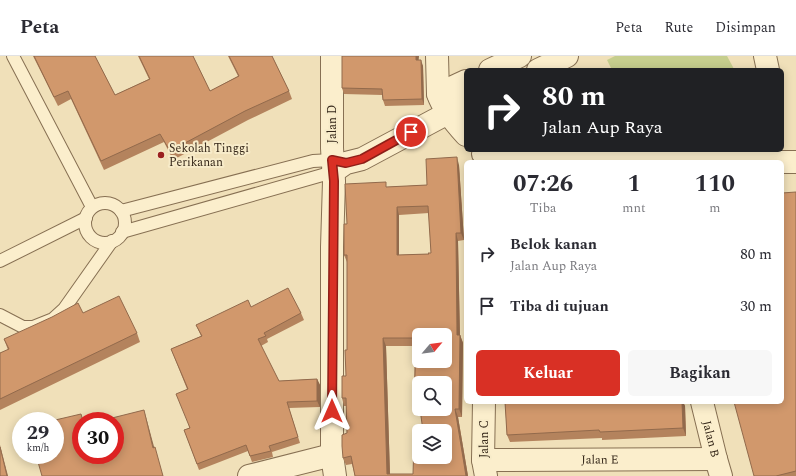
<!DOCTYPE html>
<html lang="id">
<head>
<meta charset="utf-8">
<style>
  body { margin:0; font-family:Spectral,serif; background:#f7f7f7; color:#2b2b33; height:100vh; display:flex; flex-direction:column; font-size:15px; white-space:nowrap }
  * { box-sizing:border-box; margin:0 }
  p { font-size:13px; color:#7c7c81 }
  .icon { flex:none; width:22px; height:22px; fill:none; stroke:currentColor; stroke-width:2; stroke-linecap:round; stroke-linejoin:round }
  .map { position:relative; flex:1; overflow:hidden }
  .details { position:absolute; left:464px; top:104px; width:320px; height:244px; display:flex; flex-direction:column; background:#fff; border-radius:6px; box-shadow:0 2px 10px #0003 }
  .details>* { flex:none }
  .hud { position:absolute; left:464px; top:12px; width:320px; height:84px; border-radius:6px; box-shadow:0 2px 10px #0003; background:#202124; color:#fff; overflow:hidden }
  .needle { width:26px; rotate:61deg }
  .controls { position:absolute; left:412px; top:272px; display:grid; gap:8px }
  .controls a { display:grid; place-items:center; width:40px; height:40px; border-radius:6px; background:#fff; box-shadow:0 2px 10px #0003; font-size:20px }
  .speed { position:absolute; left:12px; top:356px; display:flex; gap:8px; font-size:20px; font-weight:700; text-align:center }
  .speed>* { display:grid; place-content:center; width:52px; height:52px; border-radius:50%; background:#fff; box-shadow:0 2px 10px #0003; line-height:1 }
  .speed small { font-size:10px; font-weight:400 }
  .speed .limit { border:6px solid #d22; background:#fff; color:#111 }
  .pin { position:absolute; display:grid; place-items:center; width:34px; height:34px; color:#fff; margin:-17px; border:2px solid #fff; border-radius:50%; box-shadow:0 1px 4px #0007 }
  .me { position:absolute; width:44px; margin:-22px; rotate:0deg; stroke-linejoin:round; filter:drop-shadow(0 0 3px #0008) }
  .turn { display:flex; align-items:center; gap:14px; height:84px; padding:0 12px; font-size:18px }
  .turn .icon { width:52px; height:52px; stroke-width:2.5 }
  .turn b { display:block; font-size:28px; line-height:34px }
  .eta { display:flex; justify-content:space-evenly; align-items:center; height:68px; text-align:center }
  .eta b { font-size:24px; font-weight:700; line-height:28px }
  .cta { display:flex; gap:8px; margin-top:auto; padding:8px 12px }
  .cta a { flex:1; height:46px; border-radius:6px; background:#d93025; color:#fff; font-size:16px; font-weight:700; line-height:46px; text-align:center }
  .cta a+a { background:#f7f7f7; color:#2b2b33 }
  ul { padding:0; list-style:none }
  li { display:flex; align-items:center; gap:12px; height:52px; padding:0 12px }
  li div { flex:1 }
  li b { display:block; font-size:15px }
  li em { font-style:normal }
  header { display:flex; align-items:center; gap:24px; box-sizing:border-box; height:56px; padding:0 20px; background:#fff; border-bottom:1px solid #e1e1e2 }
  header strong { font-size:19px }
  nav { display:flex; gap:22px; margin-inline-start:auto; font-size:14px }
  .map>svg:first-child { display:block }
</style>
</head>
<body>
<header>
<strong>Peta</strong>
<nav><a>Peta</a><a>Rute</a><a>Disimpan</a></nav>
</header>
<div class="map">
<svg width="796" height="420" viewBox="0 0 796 420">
  <rect width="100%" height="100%" fill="#f0e0b9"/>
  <!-- green -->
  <path fill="#c6ce8d" d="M615 0H727L734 13 612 14 607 4Z"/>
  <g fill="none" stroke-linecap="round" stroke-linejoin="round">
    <!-- lane casing -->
    <g stroke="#877053" stroke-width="14">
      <g id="lane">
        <path d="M13 0 92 151"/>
        <circle cx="105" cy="167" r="20"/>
        <path d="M121 155 313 105 332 104"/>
        <path d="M122 176 333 116"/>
        <path d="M0 205 86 162"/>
        <path d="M0 259 23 271H33L53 263 64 253 112 185"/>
      </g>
    </g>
    <!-- street casing -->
    <g stroke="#877053" stroke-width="24">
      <g id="street">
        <path d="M332 0V92L334 125 332 191V399L335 420"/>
        <path d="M437 0 438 38C443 53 455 67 466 79"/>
        <path d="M765 0 768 14"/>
        <path d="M490 14 520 0"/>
        <path d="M538 14 567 0"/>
        <path d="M438 38 466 25"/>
        <path d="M483 98 767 106H796"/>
        <path d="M333 116 346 107 362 103 448 57 466 48"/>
        <path d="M484 346 483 404 486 420"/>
        <path id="s1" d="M702 346 716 403 721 420"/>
        <path id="s2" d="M483 404 716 403"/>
        <path d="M249 420 332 399"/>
      </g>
    </g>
    <!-- lane -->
    <use href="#lane" stroke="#fbeecc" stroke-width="12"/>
    <!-- street -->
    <use href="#street" stroke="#fbeecc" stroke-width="22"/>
  </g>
  <!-- wall -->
  <g fill="#b4835d" fill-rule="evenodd">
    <path d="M33 0H95L115 39 149 23 138 0H193L210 35 238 20 228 0H272L289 35 292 43 248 64 173 104 164 86 104 114 71 43 58 50Z"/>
    <path d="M419 4 423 10 424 49 385 50 383 44 382 39 344 38 342 32Z"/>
    <path d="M459 109 464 184 458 185 460 279 463 287 462 361H458L468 420H355L352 408 346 409 343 402 347 377 346 350H344L342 342 346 320 347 294V206L344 199 347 168 388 131 427 129ZM429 157 431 197 429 198 399 199V159ZM386 290H415L414 352 417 360H421L445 401 413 418H390ZM419 327 445 353H419Z"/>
    <path d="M796 136V420H754L782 346Z"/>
    <path d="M251 251 301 257 304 264 267 283 268 286 261 290 279 325 317 323 320 329V351L289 352 300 387 272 396 273 401 252 406 248 395 199 414 184 374 189 372 187 333 171 293 201 280 196 269Z"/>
    <path d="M83 257 137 277 140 286 0 354V297L8 294 4 283Z"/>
    <path d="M505 346H683L685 350 686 380 602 384V382L510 386 507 379Z"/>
  </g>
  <!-- shaded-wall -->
  <g fill="#926a4c">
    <path d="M416 0H419L418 11 416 4Z"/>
    <path d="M421 4 423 10 424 49 422 43Z"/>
    <path d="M457 101 459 109 464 184 461 177Z"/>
    <path d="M397 151 399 159V206L397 199Z"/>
    <path d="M456 177 458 185 460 284V279L463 287 462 361 459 353 457 279Z"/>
    <path d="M383 282 386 290 390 420 387 418Z"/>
    <path d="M317 323 320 329V351L317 345Z"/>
    <path d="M682 346H683L685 350 686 380 683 372Z"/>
    <path d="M455 353 458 361 468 420H466Z"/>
    <path d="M144 354 146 361 156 398 153 392Z"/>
    <path d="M0 389 8 420H7L0 391Z"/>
  </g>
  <!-- building -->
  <g fill="#d1986c" stroke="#926a4c" fill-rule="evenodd">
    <path d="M34 0H95L115 39 150 23 139 0H193L210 35 239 20 229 0H272L289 35 245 55 170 95 160 78 101 105 68 35 54 41Z"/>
    <path d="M342 0H416V4H421L422 43 383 44 382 33 342 32Z"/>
    <path d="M457 101 461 177H456L457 279H460L459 353H455L466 420H355L351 400 343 402 342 390V379L347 377 346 342H342V320H346L345 294H347V199H344V168H347L345 128 386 126V131L427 129 426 103ZM428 150 431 197H428L429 198 397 199V151ZM419 279H445V305H419ZM383 282H416L414 352H419V327H445V353H420L423 375H445V401H419V385L414 386 413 418H387Z"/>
    <path d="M796 136V415L776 420H754L734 346H782V137Z"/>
    <path d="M288 232 301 257 264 277 266 280 258 283 279 325 317 323V345L287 346 298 381 269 390 271 395 250 400 246 389 197 408 184 374 190 372 176 338 188 333 171 293 202 280 196 269 248 244 251 251Z"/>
    <path d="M119 240 137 277 0 343V297L9 293 4 283 52 261 78 247 83 257Z"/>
    <path d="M505 346H682L683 372 600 376 599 374 507 379Z"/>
    <path d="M144 354 153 392 155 391 163 420H42L36 399H55V365H51L81 358 83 365H81V399H115V365H100Z"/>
    <path d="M0 391 7 420H0Z"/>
  </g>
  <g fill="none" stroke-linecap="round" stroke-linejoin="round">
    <!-- route casing -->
    <g stroke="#8d1f18" stroke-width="10">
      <path id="route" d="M332 355 334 125 332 104 346 107 362 103 411 76"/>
    </g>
    <!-- route -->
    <use href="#route" stroke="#d93025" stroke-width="7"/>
  </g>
  <!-- markers -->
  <circle fill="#9a2020" stroke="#f7ebc9" stroke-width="1.5" cx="161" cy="99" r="4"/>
  <g text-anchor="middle" stroke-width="4" stroke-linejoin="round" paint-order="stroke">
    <!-- street labels -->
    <g font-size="12" fill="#352719" stroke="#f7ebc9">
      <text transform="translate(332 68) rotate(-90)" y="4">Jalan D</text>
      <text transform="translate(484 383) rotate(-90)" y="4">Jalan C</text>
      <text dy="4" stroke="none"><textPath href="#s1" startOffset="38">Jalan B</textPath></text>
      <text dy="4" stroke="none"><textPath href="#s2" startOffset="117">Jalan E</textPath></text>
    </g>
    <!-- poi labels -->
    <g font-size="12" fill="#352719" stroke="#f7ebc9" text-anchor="start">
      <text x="169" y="96">Sekolah Tinggi<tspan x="169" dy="14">Perikanan</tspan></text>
    </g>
  </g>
</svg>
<div class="controls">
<a><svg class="needle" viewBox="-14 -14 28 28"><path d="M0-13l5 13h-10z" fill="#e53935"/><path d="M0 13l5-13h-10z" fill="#7c7c81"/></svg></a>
<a><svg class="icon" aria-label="search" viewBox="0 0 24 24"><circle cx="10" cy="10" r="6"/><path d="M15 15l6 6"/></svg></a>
<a><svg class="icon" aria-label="layers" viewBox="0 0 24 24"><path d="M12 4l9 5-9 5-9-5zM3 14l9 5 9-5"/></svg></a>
</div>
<div class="speed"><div>29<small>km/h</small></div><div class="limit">30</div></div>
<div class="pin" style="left:411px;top:76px;background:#d93025"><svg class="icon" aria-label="arrive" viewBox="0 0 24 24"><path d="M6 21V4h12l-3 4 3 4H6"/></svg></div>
<svg class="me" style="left:332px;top:355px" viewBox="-20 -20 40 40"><path d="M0-17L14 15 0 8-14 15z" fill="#d93025" stroke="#fff" stroke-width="4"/></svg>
<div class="hud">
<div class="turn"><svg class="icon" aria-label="right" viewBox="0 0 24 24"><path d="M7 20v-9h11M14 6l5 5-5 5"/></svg><div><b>80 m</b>Jalan Aup Raya</div></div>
</div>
<section class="details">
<div class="eta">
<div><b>07:26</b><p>Tiba</p></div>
<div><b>1</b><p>mnt</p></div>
<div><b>110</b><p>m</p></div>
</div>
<ul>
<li><svg class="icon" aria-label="right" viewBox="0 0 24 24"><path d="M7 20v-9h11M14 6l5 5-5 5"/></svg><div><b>Belok kanan</b><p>Jalan Aup Raya</p></div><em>80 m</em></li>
<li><svg class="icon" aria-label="arrive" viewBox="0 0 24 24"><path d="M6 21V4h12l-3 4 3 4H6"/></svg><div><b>Tiba di tujuan</b></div><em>30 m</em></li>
</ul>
<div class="cta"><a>Keluar</a><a>Bagikan</a></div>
</section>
</div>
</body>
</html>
